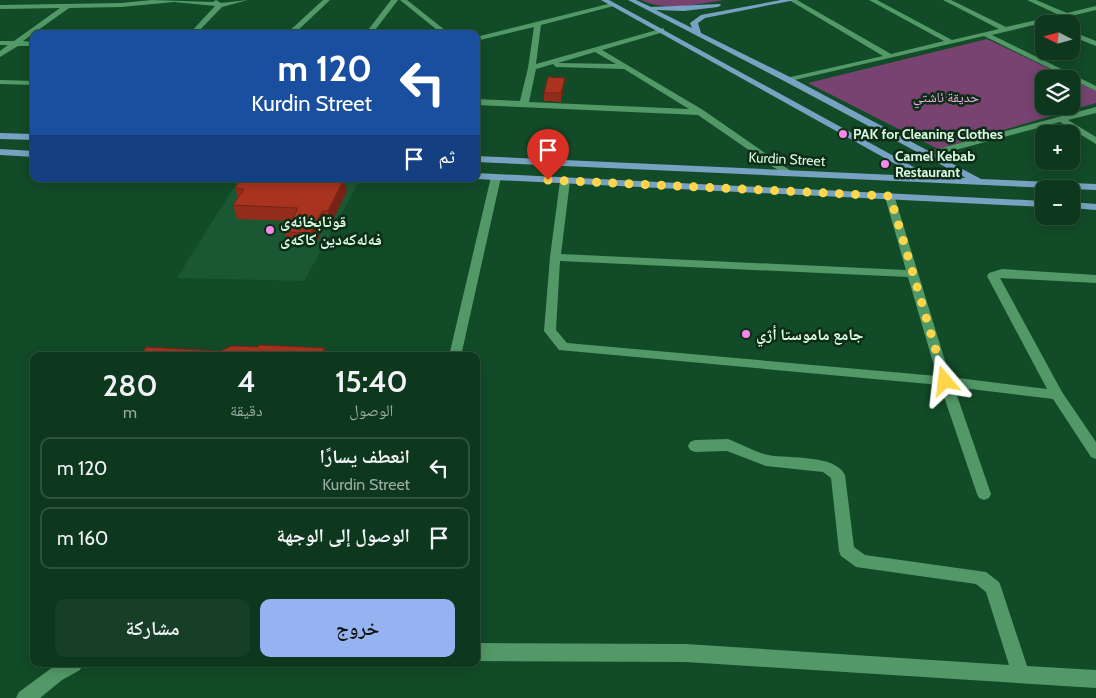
<!DOCTYPE html>
<html lang="ar">
<head>
<meta charset="utf-8">
<style>
  body { margin:0; font-family:Cabin,"Noto Naskh Arabic",sans-serif; background:#173f27; color:#f1f3f6; direction:rtl; height:100vh; display:flex; flex-direction:column; font-size:19px; white-space:nowrap }
  * { box-sizing:border-box; margin:0 }
  p { font-size:16px; color:#9baca4 }
  .icon { flex:none; width:28px; height:28px; fill:none; stroke:currentColor; stroke-width:2; stroke-linecap:round; stroke-linejoin:round }
  .map { position:relative; flex:1; overflow:hidden; direction:ltr }
  .panel { position:absolute; left:30px; top:352px; width:450px; height:315px; display:flex; flex-direction:column; background:#0e381e; border-radius:10px; box-shadow:0 2px 12px #0003,0 0 0 1px #2e523c; direction:rtl }
  .panel>* { flex:none }
  .banner { position:absolute; left:30px; top:30px; width:450px; height:152px; border-radius:10px; box-shadow:0 2px 12px #0003,0 0 0 1px #2e523c; direction:rtl; background:#1a4fa0; color:#fff; overflow:hidden }
  .needle { width:32px; rotate:276deg }
  .controls { position:absolute; left:1035px; top:15px; display:grid; gap:10px }
  .controls a { display:grid; place-items:center; width:45px; height:45px; border-radius:10px; background:#0e381e; box-shadow:0 2px 12px #0003,0 0 0 1px #2e523c; font-size:25px }
  .pin { position:absolute; display:grid; place-items:center; width:42px; height:42px; color:#fff; margin:-51px -21px; border-radius:50% 50% 50% 0; rotate:-45deg; box-shadow:0 0 5px #0007 }
  .pin .icon { rotate:45deg }
  .me { position:absolute; width:55px; margin:-28px; rotate:343deg; stroke-linejoin:round; filter:drop-shadow(0 0 4px #0008) }
  .turn { display:flex; align-items:center; gap:18px; height:105px; padding:0 25px; font-size:22px }
  .turn .icon { width:65px; height:65px; stroke-width:2.5 }
  .turn b { display:block; font-size:35px; line-height:42px }
  .then { display:flex; align-items:center; height:48px; padding:0 25px; background:#0003; gap:10px; font-size:19px }
  .eta { display:flex; justify-content:space-evenly; align-items:center; height:85px; text-align:center }
  .eta b { font-size:30px; font-weight:600; line-height:35px }
  .action { display:flex; gap:10px; margin-top:auto; padding:10px 25px }
  .action a { flex:1; height:58px; border-radius:10px; background:#95b2f1; color:#111; font-size:20px; font-weight:600; line-height:58px; text-align:center }
  .action a+a { background:#173f27; color:#f1f3f6 }
  ul { padding:0; list-style:none }
  li { display:flex; align-items:center; gap:15px; height:62px; margin:0 10px 8px; padding:0 15px; border:2px solid #2e523c; border-radius:10px }
  li div { flex:1 }
  li b { display:block; font-size:19px }
  li em { font-style:normal }
  .map>svg:first-child { display:block }
</style>
</head>
<body>
<div class="map">
<svg width="1096" height="698" viewBox="0 0 1096 698">
  <rect width="100%" height="100%" fill="#124b28"/>
  <!-- built -->
  <path fill="#195832" d="M239 179 359 182 304 281 177 278Z"/>
  <!-- green -->
  <g fill="#784271">
    <path d="M641 0H724C698 4 666 12 641 0Z"/>
    <path d="M987 39 1071 79H1044V106H1071V79L1096 91V103L938 149 808 83Z"/>
  </g>
  <g fill="none" stroke-linecap="round" stroke-linejoin="round">
    <!-- minor -->
    <g fill="#529967" fill-rule="evenodd">
      <path d="M152 0 213 2 216 0 221 3 248 0 222 7 196 34H189L215 6 174 2 121 7 69 8 23 41 34 42V46H18L0 57V51L8 45H0V41H14L60 8 0 9V5L121 3Z"/>
      <path d="M323 0H330L294 34H286Z"/>
      <path d="M391 0H398L372 34H365Z"/>
      <path d="M400 0H407L450 34H442Z"/>
      <path d="M789 0H797L891 54 944 41 869 0H877L952 40 999 29 943 0H951L1006 27 1059 15 1027 0H1036L1067 13 1096 6V10L992 35 1096 86V91L984 36 786 82V78L883 56Z"/>
      <path d="M612 3 614 4V6L541 25 536 64 664 28V32L602 50 703 110 791 171V175H785L698 115 476 105V99L520 101 528 68 534 27 476 41V37ZM595 52 616 64 558 63ZM553 64 556 67 624 69 689 109 529 102 536 69Z"/>
      <path d="M1071 31 1096 41V46L1071 36Z"/>
      <path d="M0 80 34 81V85L0 84Z"/>
      <path d="M1096 107V113L1068 120 1096 137V144L1060 122 929 157 924 154 926 152Z"/>
      <path d="M496 174 501 177 461 356H449L491 177Z"/>
      <path d="M565 178 570 181 561 254 906 270 885 197 890 194 894 195 950 377 1047 389 987 276 989 273 1002 269 1096 275V283L1000 278 1062 392 1096 442V459L1091 457 1053 399 954 387 991 494 989 498 984 500 979 498 977 494 940 385 559 350 544 331 550 257 560 181ZM560 261 908 277 937 376 567 343 556 330Z"/>
      <path d="M728 439C741 444 755 452 768 455 789 459 835 454 845 475L854 547 865 555 986 572 999 582 1001 587 1027 666 1096 670V688L686 662 476 661V643L686 644 1009 665 986 592 976 584 856 567 841 556 839 551 831 478 823 472 766 466 727 451 695 452 690 450 688 446 690 442 695 440Z"/>
      <path d="M57 664H83L80 670 62 680 40 698H16L19 692Z"/>
    </g>
    <!-- major -->
    <g fill="#78a2c1" fill-rule="evenodd">
      <path d="M601 0H609L932 177 966 178 786 82 628 0H636L651 7 720 4 721 5 718 7 684 11 656 10 692 28 690 23 701 15 781 0H795L705 18 698 23 701 33 792 78 981 179 1096 184V190L476 162V156L917 176Z"/>
      <path d="M0 133 34 134V140L0 139Z"/>
      <path d="M0 149 34 151V157L0 155Z"/>
      <path d="M476 173 1044 201V207L476 179Z"/>
      <path d="M1071 202 1096 204V210L1071 208Z"/>
    </g>
  </g>
  <!-- wall -->
  <g fill="#922c1b">
    <path d="M564 86 561 102 544 101V93Z"/>
    <path d="M235 188 347 191 331 224H325L315 246 289 245 285 232 291 221 237 219 233 205 238 198Z"/>
  </g>
  <!-- shaded-wall -->
  <g fill="#772416">
    <path d="M565 78 564 86 561 102V93Z"/>
    <path d="M344 179 347 191 331 224 328 211Z"/>
    <path d="M322 211 325 224 315 246 311 233Z"/>
    <path d="M324 348 327 356H321Z"/>
  </g>
  <!-- building -->
  <g fill="#aa331f" stroke="#772416">
    <path d="M548 77 565 78 561 93H544Z"/>
    <path d="M241 179H344L328 211H322L311 233 285 232 298 208 233 205 244 189 235 188Z"/>
    <path d="M259 345 324 348 321 356H134L137 352H143L146 347 220 351 232 346 258 347Z"/>
  </g>
  <g fill="none" stroke-linecap="round" stroke-linejoin="round">
    <!-- route -->
    <path stroke="#ffd54a" stroke-width="9" stroke-dasharray="0 16.2" d="M548 180 890 196 945 381"/>
  </g>
  <!-- markers -->
  <g fill="#f888ea" stroke="#0e2c18" stroke-width="2">
    <circle cx="843" cy="134" r="5"/>
    <circle cx="885" cy="164" r="5"/>
    <circle cx="270" cy="230" r="5"/>
    <circle cx="746" cy="334" r="5"/>
  </g>
  <g text-anchor="middle" stroke-width="5" stroke-linejoin="round" paint-order="stroke">
    <!-- far-park labels -->
    <g font-size="14" fill="#f5aeea" stroke="#0e2c18">
      <text x="946" y="102">حديقة ئاشتي</text>
    </g>
    <!-- far-poi labels -->
    <g font-size="14" font-weight="bold" fill="#d8fbe0" stroke="#0e2c18" text-anchor="start">
      <text x="853" y="139">PAK for Cleaning Clothes</text>
      <text x="895" y="161">Camel Kebab<tspan x="895" dy="16">Restaurant</tspan></text>
    </g>
    <!-- far-street labels -->
    <g font-size="14" fill="#d8fbe0" stroke="#0e2c18">
      <text transform="translate(787 159) rotate(3)" y="5">Kurdin Street</text>
    </g>
    <!-- poi labels -->
    <g font-size="16" font-weight="bold" fill="#d8fbe0" stroke="#0e2c18" text-anchor="start">
      <text x="280" y="227">قوتابخانەی<tspan x="280" dy="18">فەلەکەدین کاکەی</tspan></text>
      <text x="756" y="340">جامع ماموستا أژي</text>
    </g>
  </g>
</svg>
<div class="controls">
<a><svg class="needle" viewBox="-14 -14 28 28"><path d="M0-13l5 13h-10z" fill="#e53935"/><path d="M0 13l5-13h-10z" fill="#9baca4"/></svg></a>
<a><svg class="icon" aria-label="layers" viewBox="0 0 24 24"><path d="M12 4l9 5-9 5-9-5zM3 14l9 5 9-5"/></svg></a>
<a>+</a>
<a>−</a>
</div>
<div class="pin" style="left:548px;top:180px;background:#d93025"><svg class="icon" aria-label="arrive" viewBox="0 0 24 24"><path d="M6 21V4h12l-3 4 3 4H6"/></svg></div>
<svg class="me" style="left:945px;top:381px" viewBox="-20 -20 40 40"><path d="M0-17L14 15 0 8-14 15z" fill="#ffd54a" stroke="#fff" stroke-width="4"/></svg>
<div class="banner">
<div class="turn"><svg class="icon" aria-label="left" viewBox="0 0 24 24"><path d="M17 20v-9H6M10 6l-5 5 5 5"/></svg><div><b>120 m</b>Kurdin Street</div></div>
<div class="then">ثم<svg class="icon" aria-label="arrive" viewBox="0 0 24 24"><path d="M6 21V4h12l-3 4 3 4H6"/></svg></div>
</div>
<section class="panel">
<div class="eta">
<div><b>15:40</b><p>الوصول</p></div>
<div><b>4</b><p>دقيقة</p></div>
<div><b>280</b><p>m</p></div>
</div>
<ul>
<li><svg class="icon" aria-label="left" viewBox="0 0 24 24"><path d="M17 20v-9H6M10 6l-5 5 5 5"/></svg><div><b>انعطف يسارًا</b><p>Kurdin Street</p></div><em>120 m</em></li>
<li><svg class="icon" aria-label="arrive" viewBox="0 0 24 24"><path d="M6 21V4h12l-3 4 3 4H6"/></svg><div><b>الوصول إلى الوجهة</b></div><em>160 m</em></li>
</ul>
<div class="action"><a>خروج</a><a>مشاركة</a></div>
</section>
</div>
</body>
</html>
